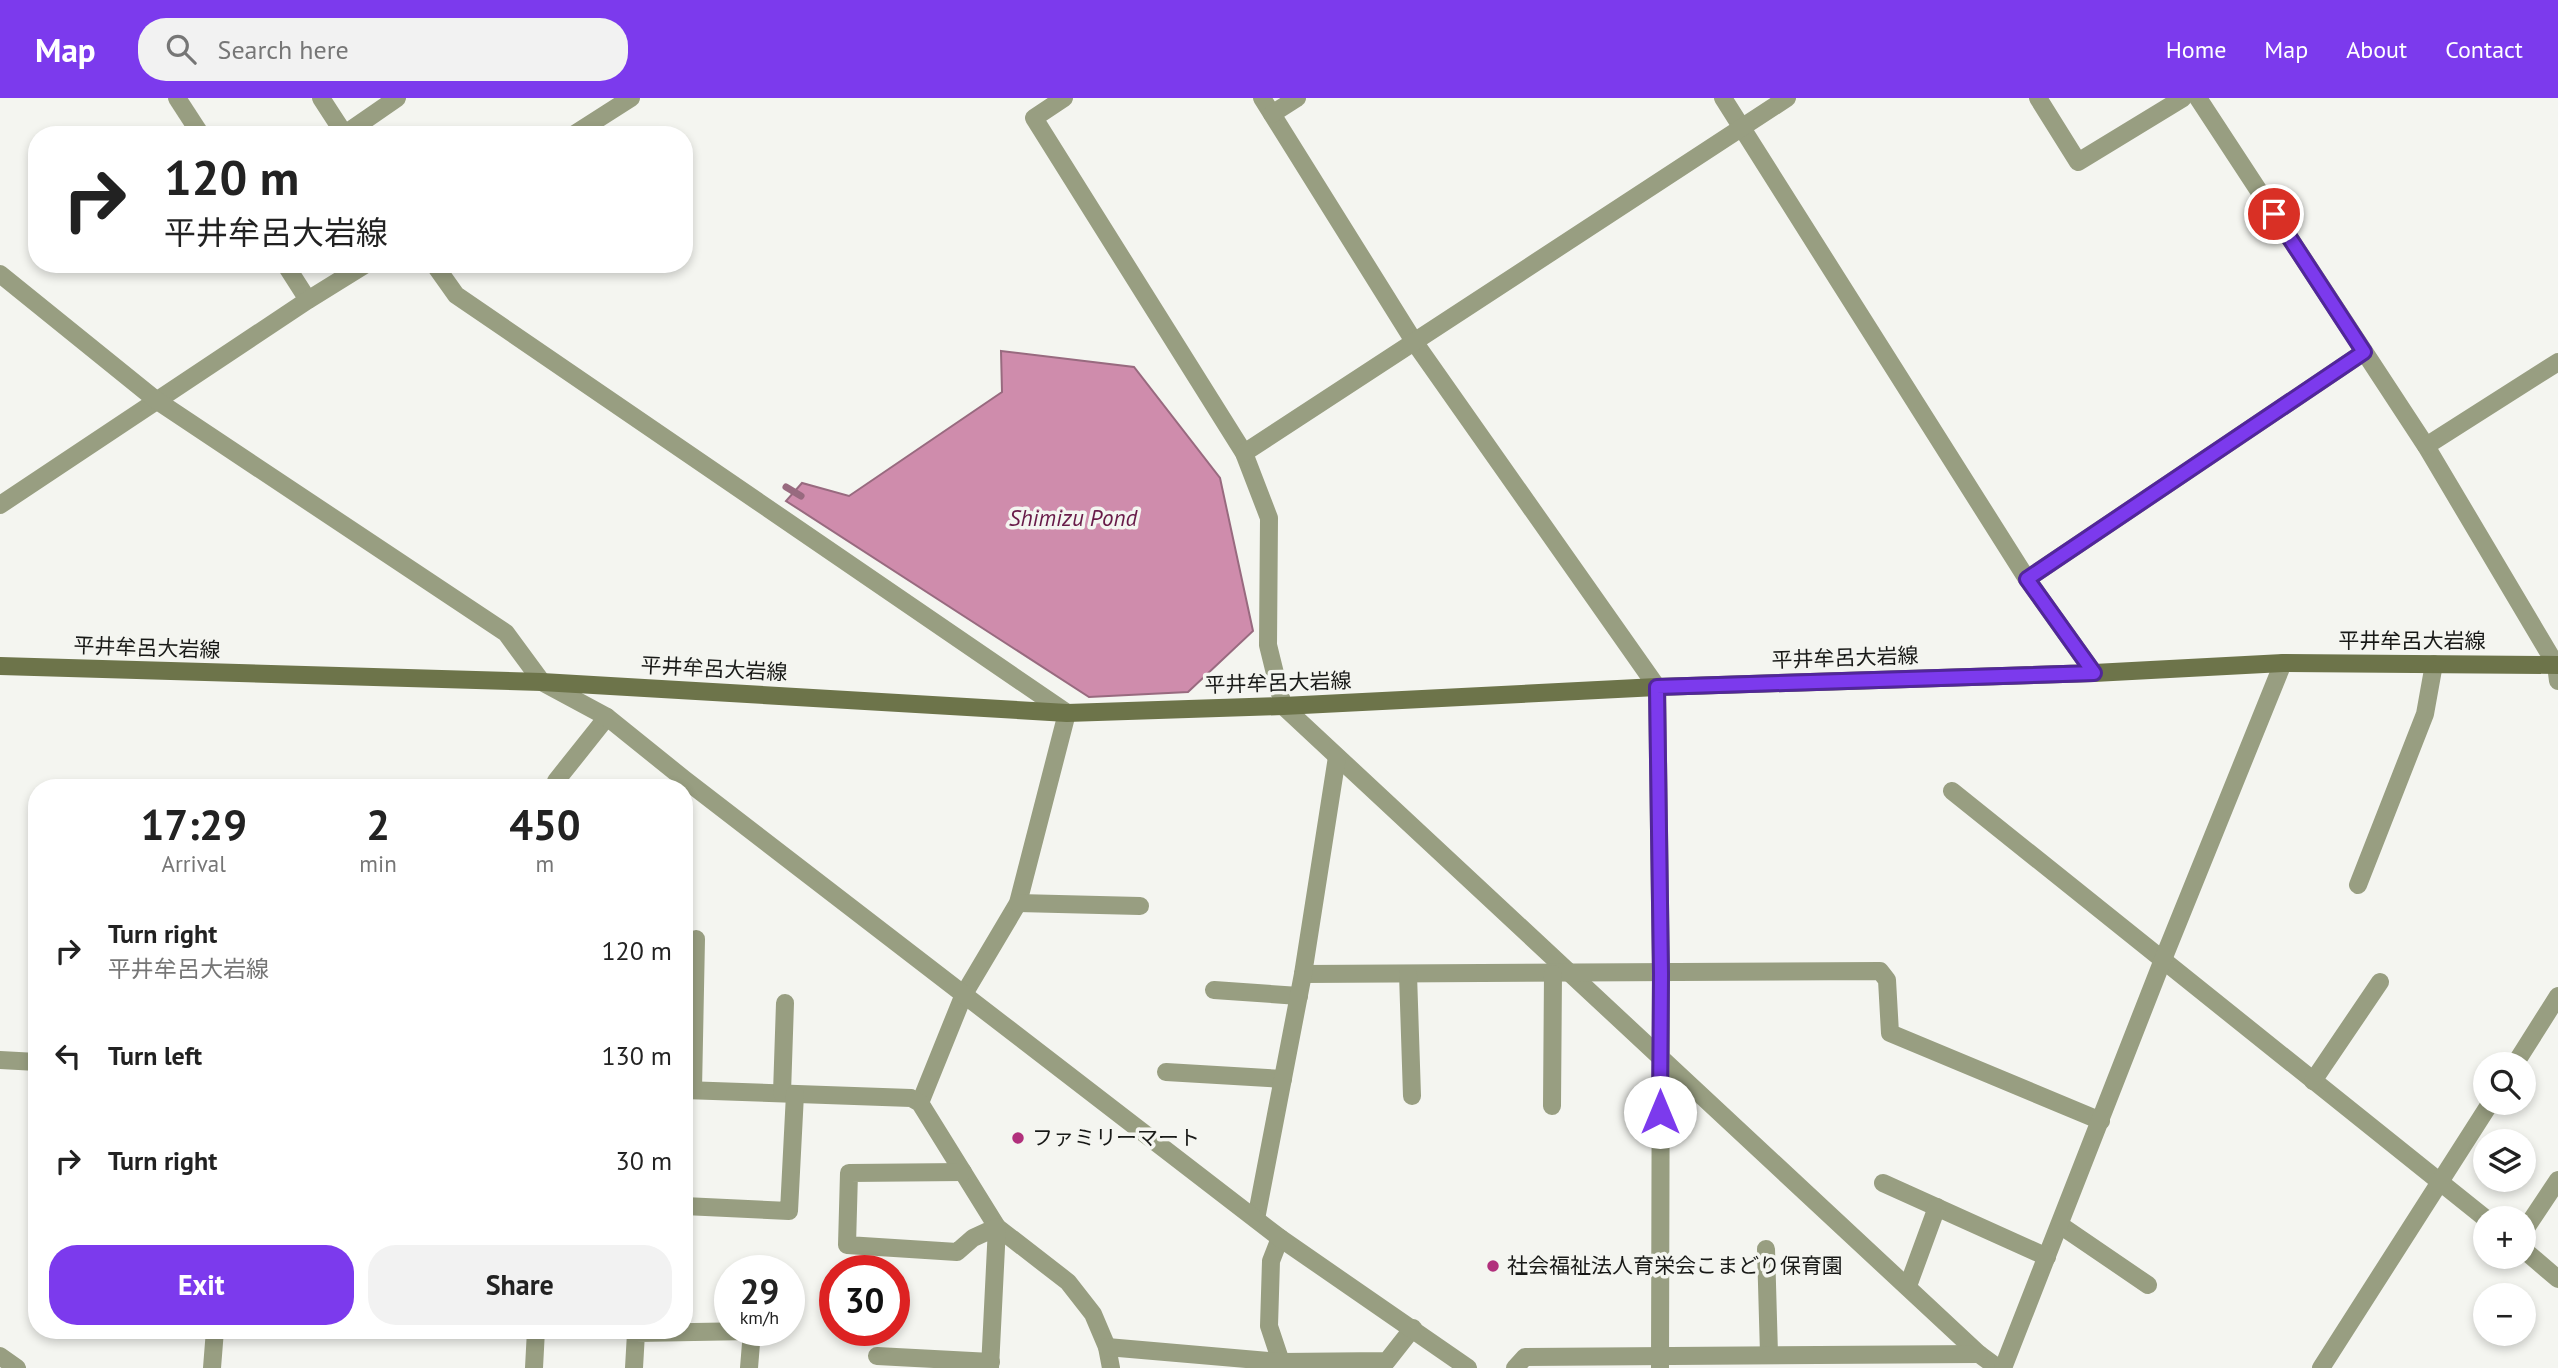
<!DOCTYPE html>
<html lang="en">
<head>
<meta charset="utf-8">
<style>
  body { margin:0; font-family:"PT Sans","Noto Sans JP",sans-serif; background:#f2f2f2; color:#222; height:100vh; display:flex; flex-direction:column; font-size:26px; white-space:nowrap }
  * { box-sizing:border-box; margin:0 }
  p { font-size:23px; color:#767676 }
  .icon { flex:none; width:38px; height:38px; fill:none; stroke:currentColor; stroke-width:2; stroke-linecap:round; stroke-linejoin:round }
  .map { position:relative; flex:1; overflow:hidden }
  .sheet { position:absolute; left:28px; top:681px; width:665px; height:560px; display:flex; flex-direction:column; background:#fff; border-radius:28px; box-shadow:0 4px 10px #0003 }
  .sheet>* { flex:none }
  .top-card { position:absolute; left:28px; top:28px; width:665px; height:147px; border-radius:28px; box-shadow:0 4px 10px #0003; background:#fff; color:#222; overflow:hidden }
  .fabs { position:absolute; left:2473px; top:954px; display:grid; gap:14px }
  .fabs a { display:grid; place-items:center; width:63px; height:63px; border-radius:50%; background:#fff; box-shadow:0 4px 10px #0003; font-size:35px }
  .speed { position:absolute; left:714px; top:1157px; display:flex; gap:14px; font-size:35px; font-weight:700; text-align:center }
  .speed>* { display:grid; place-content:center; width:91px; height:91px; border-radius:50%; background:#fff; box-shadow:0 4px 10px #0003; line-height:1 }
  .speed small { font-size:18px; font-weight:400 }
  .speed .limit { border:10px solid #d22; background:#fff; color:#111 }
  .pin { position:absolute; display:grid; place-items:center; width:60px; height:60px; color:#fff; margin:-30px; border:4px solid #fff; border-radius:50%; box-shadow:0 2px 7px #0007 }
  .me { position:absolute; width:77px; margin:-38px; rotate:0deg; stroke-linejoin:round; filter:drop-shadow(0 0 5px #0008) }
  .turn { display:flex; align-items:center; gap:24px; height:147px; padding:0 21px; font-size:32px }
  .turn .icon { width:91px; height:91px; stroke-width:2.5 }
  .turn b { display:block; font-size:49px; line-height:60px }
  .eta { display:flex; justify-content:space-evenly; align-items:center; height:119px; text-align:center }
  .eta b { font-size:42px; font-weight:700; line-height:49px }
  .action { display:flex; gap:14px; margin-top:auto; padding:14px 21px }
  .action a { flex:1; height:80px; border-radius:28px; background:#7c3aed; color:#fff; font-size:28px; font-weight:700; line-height:80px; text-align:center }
  .action a+a { background:#f2f2f2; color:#222 }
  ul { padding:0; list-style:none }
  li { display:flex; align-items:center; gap:21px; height:105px; padding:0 21px }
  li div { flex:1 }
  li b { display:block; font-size:26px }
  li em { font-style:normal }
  header { display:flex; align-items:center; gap:42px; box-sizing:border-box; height:98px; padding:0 35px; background:#7c3aed; color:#fff }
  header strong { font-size:33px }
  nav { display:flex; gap:38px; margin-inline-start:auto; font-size:24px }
  .search { width:490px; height:63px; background:#f2f2f2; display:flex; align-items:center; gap:18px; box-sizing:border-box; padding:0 24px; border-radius:28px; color:#767676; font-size:26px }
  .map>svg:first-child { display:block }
</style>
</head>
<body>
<header>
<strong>Map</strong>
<div class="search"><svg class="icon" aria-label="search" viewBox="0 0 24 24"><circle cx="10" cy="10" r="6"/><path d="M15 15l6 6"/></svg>Search here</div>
<nav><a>Home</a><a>Map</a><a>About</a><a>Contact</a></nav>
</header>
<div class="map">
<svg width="2558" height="1270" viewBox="0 0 2558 1270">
  <rect width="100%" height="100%" fill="#f4f5f0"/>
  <!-- water -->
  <path fill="#cf8cac" stroke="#986a7f" stroke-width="2" d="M1001 253 1134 269 1220 380 1253 533 1188 594 1089 599 786 403 802 385 849 398 1002 294Z"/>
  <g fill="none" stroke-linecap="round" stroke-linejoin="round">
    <!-- stream -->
    <path stroke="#986a7f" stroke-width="7" d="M786 389 801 398"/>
    <!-- minor -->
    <g stroke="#989e81" stroke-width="18">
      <path d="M177 0 201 37"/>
      <path d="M321 0 345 37"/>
      <path d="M1064 0 1034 20 1244 355 1269 420 1268 547 1283 608 1979 1256 1998 1270"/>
      <path d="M1262 0 1415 245 1657 589 1661 876 1660 1270"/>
      <path d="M1723 0 2027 481 2094 575"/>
      <path d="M2038 0 2078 64 2183 0"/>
      <path d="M2198 0 2426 348 2556 567 2558 583"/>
      <path d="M1272 16 1297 0"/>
      <path d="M345 36 397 0"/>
      <path d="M573 37 631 0"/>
      <path d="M285 166 308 202"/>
      <path d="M434 166 456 197 1067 615 1018 805 964 896 920 1005"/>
      <path d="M2426 348 2558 264"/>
      <path d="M1244 355 1787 0"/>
      <path d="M0 407 308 202 366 166"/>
      <path d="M2027 481 2364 254"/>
      <path d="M556 690V683L607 619"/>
      <path d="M1952 693 2485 1120"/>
      <path d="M2358 787 2425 616 2434 566"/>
      <path d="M1018 805 1140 808"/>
      <path d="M1303 876 1880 873 1887 882 1890 935 2101 1023"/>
      <path d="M1408 876 1412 998"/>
      <path d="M1214 892 1299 898"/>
      <path d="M0 962 37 964"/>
      <path d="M1166 974 1283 981"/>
      <path d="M2313 983 2380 884"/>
      <path d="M684 992 911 1000 920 1005 997 1129 1068 1184 1093 1216 1107 1249 1111 1270"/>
      <path d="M693 992 696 841"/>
      <path d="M782 995 785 905"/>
      <path d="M1552 1008 1553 876"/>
      <path d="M963 1074 849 1075 847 1147 957 1154 973 1140 997 1129 990 1270"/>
      <path d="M1883 1085 2047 1159"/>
      <path d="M684 1108 789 1113 795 996"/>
      <path d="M1256 1121 1303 876 1337 659"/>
      <path d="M2060 1127 2148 1187"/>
      <path d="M2524 1133 2558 1082"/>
      <path d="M1280 1140 1271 1163 1269 1228 1283 1270"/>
      <path d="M1766 1151 1769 1256"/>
      <path d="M2524 1152 2558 1181"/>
      <path d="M1908 1188 1937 1109"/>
      <path d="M1107 1249 1281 1264 1387 1263 1413 1230"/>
      <path d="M0 1258 17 1270"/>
      <path d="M877 1258 991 1264"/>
      <path d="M212 1270 215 1232"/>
      <path d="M534 1270 536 1232"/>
      <path d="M634 1270 636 1235 752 1233 749 1270"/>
      <path d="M1515 1270 1525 1259 1979 1256"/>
      <path d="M2003 1270 2162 864 2283 565"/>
    </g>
    <!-- tertiary -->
    <g stroke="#989e81" stroke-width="18">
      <path d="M0 176 156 302 506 535 542 584 607 619 684 681 1280 1140 1468 1270"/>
      <path d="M2515 966 2558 898"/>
      <path d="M2321 1270 2491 1004"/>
    </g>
    <!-- secondary -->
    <path stroke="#6d744a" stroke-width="18" d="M0 568 542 584 1067 615 1283 608 1657 589 2094 575 2283 565 2558 567"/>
  </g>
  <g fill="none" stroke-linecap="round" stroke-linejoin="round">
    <!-- route casing -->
    <g stroke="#51269a" stroke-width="18">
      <path id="route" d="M1660 1014 1661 876 1657 589 2094 575 2027 481 2364 254 2274 116"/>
    </g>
    <!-- route -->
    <use href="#route" stroke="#7c3aed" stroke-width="12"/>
  </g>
  <!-- markers -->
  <g fill="#b1307c" stroke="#f4f5f0" stroke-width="2.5">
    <circle cx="1018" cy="1040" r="7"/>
    <circle cx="1493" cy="1168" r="7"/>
  </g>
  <g text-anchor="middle" stroke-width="7" stroke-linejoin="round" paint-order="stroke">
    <!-- street labels -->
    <g font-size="21" fill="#181917" stroke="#f4f5f0">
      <text x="2412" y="550">平井牟呂大岩線</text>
      <text transform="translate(147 550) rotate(2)" y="7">平井牟呂大岩線</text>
      <text transform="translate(1845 560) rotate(-2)" y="7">平井牟呂大岩線</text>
      <text transform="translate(714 571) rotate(3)" y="7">平井牟呂大岩線</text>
      <text transform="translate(1278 585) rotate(-2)" y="7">平井牟呂大岩線</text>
    </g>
    <!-- poi labels -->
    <g font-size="21" fill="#181917" stroke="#f4f5f0" text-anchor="start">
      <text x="1032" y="1047">ファミリーマート</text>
      <text x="1507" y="1175">社会福祉法人育栄会こまどり保育園</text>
    </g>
    <!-- water labels -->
    <g font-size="23" font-style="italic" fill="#681a48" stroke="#f4f5f0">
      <text x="1073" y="428">Shimizu Pond</text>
    </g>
  </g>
</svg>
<div class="fabs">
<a><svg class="icon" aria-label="search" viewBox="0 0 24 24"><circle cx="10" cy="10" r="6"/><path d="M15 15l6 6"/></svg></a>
<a><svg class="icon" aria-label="layers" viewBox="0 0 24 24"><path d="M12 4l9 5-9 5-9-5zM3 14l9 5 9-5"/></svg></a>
<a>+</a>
<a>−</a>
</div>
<div class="speed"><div>29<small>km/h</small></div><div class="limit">30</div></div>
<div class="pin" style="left:2274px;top:116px;background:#d93025"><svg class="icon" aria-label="arrive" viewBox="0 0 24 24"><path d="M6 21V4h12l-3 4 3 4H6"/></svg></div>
<svg class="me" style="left:1660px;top:1014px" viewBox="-20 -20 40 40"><circle r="19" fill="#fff"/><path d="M0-13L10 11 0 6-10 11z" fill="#7c3aed"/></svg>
<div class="top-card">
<div class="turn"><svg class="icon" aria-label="right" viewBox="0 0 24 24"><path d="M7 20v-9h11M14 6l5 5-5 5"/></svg><div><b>120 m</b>平井牟呂大岩線</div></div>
</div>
<section class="sheet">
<div class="eta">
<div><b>17:29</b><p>Arrival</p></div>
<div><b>2</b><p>min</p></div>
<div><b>450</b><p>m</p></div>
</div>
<ul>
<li><svg class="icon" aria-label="right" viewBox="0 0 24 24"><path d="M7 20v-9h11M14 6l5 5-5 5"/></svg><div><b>Turn right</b><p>平井牟呂大岩線</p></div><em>120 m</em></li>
<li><svg class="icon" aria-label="left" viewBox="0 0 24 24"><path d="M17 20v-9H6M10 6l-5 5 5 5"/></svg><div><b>Turn left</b></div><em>130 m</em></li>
<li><svg class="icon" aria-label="right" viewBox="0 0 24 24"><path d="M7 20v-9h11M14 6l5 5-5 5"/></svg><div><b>Turn right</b></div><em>30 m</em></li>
</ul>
<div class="action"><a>Exit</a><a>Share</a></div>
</section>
</div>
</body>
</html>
